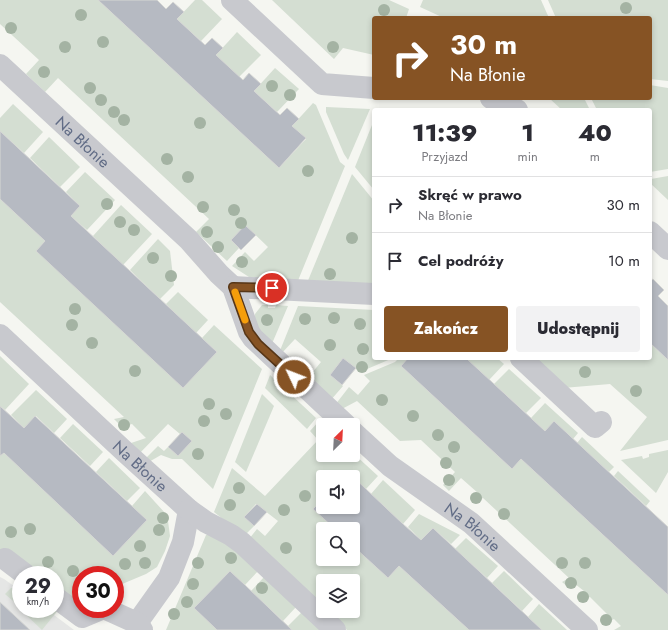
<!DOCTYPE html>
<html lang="pl">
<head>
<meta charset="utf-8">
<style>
  body { margin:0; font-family:Jost,sans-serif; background:#f2f2f3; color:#2b2b33; height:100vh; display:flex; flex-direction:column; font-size:15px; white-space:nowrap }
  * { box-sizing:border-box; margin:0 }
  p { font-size:13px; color:#7c7c81 }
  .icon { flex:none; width:22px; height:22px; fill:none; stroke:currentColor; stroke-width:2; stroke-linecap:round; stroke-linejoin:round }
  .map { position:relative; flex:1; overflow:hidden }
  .sheet { position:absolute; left:372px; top:108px; width:280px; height:252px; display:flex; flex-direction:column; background:#fff; border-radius:4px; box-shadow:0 2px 6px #0003 }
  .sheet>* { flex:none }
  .hud { position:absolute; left:372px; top:16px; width:280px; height:84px; border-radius:4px; box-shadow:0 2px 6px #0003; background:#865324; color:#fff; overflow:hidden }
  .needle { width:26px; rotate:24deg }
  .fabs { position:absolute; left:316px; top:418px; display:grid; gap:8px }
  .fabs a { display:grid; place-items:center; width:44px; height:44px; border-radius:4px; background:#fff; box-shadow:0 2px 6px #0003; font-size:20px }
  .speed { position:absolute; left:12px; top:566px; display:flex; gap:8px; font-size:20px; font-weight:700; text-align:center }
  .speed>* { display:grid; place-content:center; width:52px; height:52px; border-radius:50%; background:#fff; box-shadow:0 2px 6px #0003; line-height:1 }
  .speed small { font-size:10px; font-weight:400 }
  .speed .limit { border:6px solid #d22; background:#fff; color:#111 }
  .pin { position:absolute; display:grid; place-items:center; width:34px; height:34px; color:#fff; margin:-17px; border:2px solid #fff; border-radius:50%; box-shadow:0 1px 4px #0007 }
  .me { position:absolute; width:44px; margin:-22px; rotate:313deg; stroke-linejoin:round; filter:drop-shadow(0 0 3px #0008) }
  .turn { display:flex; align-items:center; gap:14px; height:84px; padding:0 12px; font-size:18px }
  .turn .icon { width:52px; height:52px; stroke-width:2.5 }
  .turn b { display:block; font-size:28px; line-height:34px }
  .eta { display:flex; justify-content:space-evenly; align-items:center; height:68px; text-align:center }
  .eta b { font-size:24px; font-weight:800; line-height:28px }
  .button { display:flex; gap:8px; margin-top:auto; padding:8px 12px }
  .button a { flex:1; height:46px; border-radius:4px; background:#865324; color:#fff; font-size:16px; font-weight:800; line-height:46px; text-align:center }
  .button a+a { background:#f2f2f3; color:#2b2b33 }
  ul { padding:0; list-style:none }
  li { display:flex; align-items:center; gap:12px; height:56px; padding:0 12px; border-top:1px solid #e1e1e2 }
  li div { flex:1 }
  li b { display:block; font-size:15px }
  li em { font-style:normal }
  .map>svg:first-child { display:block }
</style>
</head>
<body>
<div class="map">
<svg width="668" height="630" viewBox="0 0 668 630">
  <rect width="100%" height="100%" fill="#f5f6f1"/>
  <!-- built -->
  <path fill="#e5e6e5" d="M0 577 4 579 21 591V609H46L74 630H0Z"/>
  <!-- green -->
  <g fill="#d4ded2">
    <path d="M0 0H98L279 168 306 139 292 126 313 103 316 105 340 162 345 166 297 283 249 277 232 266 245 252 254 261 268 247 245 225 231 240 239 248 227 261 196 232 209 219 58 78 45 92 26 74 39 60 0 24Z"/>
    <path d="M195 0H202L222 19 201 41 177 19Z"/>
    <path d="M272 0H389L409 9 406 18H374V55L343 48 334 59Z"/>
    <path d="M423 0H541L549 18H444L420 7Z"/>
    <path d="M548 0H668V81L650 79V18H556Z"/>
    <path d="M237 32 261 55 239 77 216 55Z"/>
    <path d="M275 68 299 89 277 112 254 91Z"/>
    <path d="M650 85 668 88V169L650 172V110H597L591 98H650Z"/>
    <path d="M549 98H584L590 110H562Z"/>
    <path d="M13 104 43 132 24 153 0 131V118Z"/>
    <path d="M326 107 370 109 348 160 344 154 326 112Z"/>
    <path d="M374 120V190L355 167Z"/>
    <path d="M49 137 80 167 60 187 30 158Z"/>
    <path d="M85 172 115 200 87 230 71 216 80 206 66 192Z"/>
    <path d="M352 174 374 201V287L307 283Z"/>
    <path d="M668 176V200L650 183 651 179Z"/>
    <path d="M0 199 45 241 36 251 217 352 202 338 214 325 262 369 213 489 182 459H172L161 455 147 463 144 460 158 446 164 451 168 447 178 456 192 441 182 432 180 434 168 424 138 455 128 444 146 438 132 424 122 427 114 419 124 417 0 302Z"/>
    <path d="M121 205 152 234 123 265 93 236Z"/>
    <path d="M158 239 170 251 174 285 160 299 130 270Z"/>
    <path d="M178 292 208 320 196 333 166 304Z"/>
    <path d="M262 305H268V308H275L276 305 288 306 271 346 255 322V314Z"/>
    <path d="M298 306 374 310V358H393L360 372 343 358 330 375 343 386 330 401 307 379 321 362 295 339 280 355 279 353Z"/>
    <path d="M650 343 668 360V440L620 451 647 417 610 384 563 388 531 358H650Z"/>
    <path d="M0 356 29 384 5 410 0 406Z"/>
    <path d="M399 358H408L401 366 512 469 521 459 668 595V630H614L621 626 614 619 606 623 601 618 607 614 590 597 582 600 577 596 584 591 575 584 568 587 562 582 569 578 483 498 476 502 471 497 478 493 461 478 449 491 443 485 455 472 421 440 400 441 357 401 340 410 335 405 349 387 358 395 370 381 364 375 395 362Z"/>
    <path d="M466 358H497L504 364 489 380Z"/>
    <path d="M509 369 541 398 526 413 494 384Z"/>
    <path d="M270 375 316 418 307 429 265 388Z"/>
    <path d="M36 390 67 419 54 433 36 416 24 428 11 415Z"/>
    <path d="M262 394 274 406 246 472 235 462Z"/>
    <path d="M545 403 578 433 573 439 555 422 545 431 531 418Z"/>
    <path d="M319 421 323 425V455H353V453L378 476 366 489 348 472 344 477H323V499L314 509 335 529H323V559H353V546L388 578 399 566 469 630H347L326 611H353V581H323V608L249 539 257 529 265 536 278 521 256 504 244 517 254 526 245 535 234 528 214 512 232 468 265 496 318 440 310 431Z"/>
    <path d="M73 424 103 452 90 466 60 438Z"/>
    <path d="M582 437 614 467 609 472 577 443Z"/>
    <path d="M668 450V472L656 493 621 460 642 456 643 459 649 457V454Z"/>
    <path d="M4 453 113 556 147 520 132 506 145 491 165 513 168 521 170 536 165 551 157 567 146 574 115 587V575H81V601L73 604 55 589V575H37L10 553 0 551V456Z"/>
    <path d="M109 458 140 488 127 501 96 472Z"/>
    <path d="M618 471 650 501 646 506 614 476Z"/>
    <path d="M383 480 415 510 403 524 371 494Z"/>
    <path d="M419 514 460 535 451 544 433 528 421 540 408 527Z"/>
    <path d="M210 534 229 543 259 570 245 585 230 571 194 608 217 630H166L206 535Z"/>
    <path d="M466 538 498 566 487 578 455 549Z"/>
    <path d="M504 571 533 599 522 611 492 583Z"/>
    <path d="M265 576 297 606 283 621 251 591Z"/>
    <path d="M21 587V608L5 594 11 588Z"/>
    <path d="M539 604 567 630H542L528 617Z"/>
    <path d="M22 609H59L42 630 22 611Z"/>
    <path d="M303 611 323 630H292L288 626Z"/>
  </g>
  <!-- building -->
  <g fill="#b6bac2" stroke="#d6d7d4">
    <path d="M98 0H157L166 9 173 2 184 12 177 19 205 45 212 38 223 48 216 55 243 80 249 73 261 84 254 91 280 115 287 108 299 119 292 126 306 138 279 168Z"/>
    <path d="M0 131 80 206 71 216 217 352 183 388 36 251 45 241 0 199Z"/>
    <path d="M245 225 256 235 241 250 231 240Z"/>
    <path d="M653 279 664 290 658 296 668 306V360L650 343V281Z"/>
    <path d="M343 358 356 368 342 385 330 375Z"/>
    <path d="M408 358H466L545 431 554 421 668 527V595L521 459 512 469 401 366Z"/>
    <path d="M0 406 24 428 35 416 147 520 113 556 4 453 0 456Z"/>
    <path d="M182 432 192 441 178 456 168 447Z"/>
    <path d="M348 472 366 489 403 524 421 540 433 528 542 630H469L399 566 388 578 353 546V529H335L313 509 323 499V507H353V477H344Z"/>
    <path d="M257 504 267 512 254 526 244 517Z"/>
    <path d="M230 571 245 585 292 630H217L194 608Z"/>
    <path d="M0 602 30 630H0Z"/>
  </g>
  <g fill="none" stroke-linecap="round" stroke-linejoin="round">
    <!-- minor -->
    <g stroke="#c8c9ce" stroke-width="22">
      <path d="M232 0 322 84 374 88"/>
      <path id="s1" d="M0 65 189 240 219 274 233 287 249 332 253 338 346 425"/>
      <path d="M491 98 504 102 517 110"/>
      <path d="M650 232 668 249"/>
      <path d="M233 287 374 294"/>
      <path id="s2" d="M0 335 124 451 189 510 183 542 169 578 137 623"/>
      <path d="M521 358 595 427 601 422"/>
      <path id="s3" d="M353 432 390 466 471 523 587 630"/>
      <path d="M189 510 206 522 231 535 242 543 335 630"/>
      <path d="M5 559 26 575"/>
      <path d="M55 597 82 617 101 609"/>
      <path d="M106 609 137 623 142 630"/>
    </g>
  </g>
  <!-- trees -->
  <g fill="#a4b3a3">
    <circle cx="626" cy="8" r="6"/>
    <circle cx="384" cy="10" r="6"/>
    <circle cx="81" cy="15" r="6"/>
    <circle cx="11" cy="28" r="6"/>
    <circle cx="103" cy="42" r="6"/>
    <circle cx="65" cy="47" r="6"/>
    <circle cx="333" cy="47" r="6"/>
    <circle cx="44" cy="72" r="6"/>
    <circle cx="272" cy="86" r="6"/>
    <circle cx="90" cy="88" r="6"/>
    <circle cx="290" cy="95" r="6"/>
    <circle cx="101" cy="100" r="6"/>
    <circle cx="114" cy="112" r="6"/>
    <circle cx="124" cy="120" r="6"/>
    <circle cx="200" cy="123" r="6"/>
    <circle cx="167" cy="159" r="6"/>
    <circle cx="308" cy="171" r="6"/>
    <circle cx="188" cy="177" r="6"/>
    <circle cx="107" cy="204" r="6"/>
    <circle cx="203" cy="207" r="6"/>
    <circle cx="234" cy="210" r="6"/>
    <circle cx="120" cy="222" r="6"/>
    <circle cx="241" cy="223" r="6"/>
    <circle cx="134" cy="230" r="6"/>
    <circle cx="207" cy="232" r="6"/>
    <circle cx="352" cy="238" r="6"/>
    <circle cx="218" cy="247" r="6"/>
    <circle cx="153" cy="258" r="6"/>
    <circle cx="242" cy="262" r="6"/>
    <circle cx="330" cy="274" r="6"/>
    <circle cx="171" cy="276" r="6"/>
    <circle cx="75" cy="309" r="6"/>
    <circle cx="334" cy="318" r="6"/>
    <circle cx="305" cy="319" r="6"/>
    <circle cx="267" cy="320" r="6"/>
    <circle cx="360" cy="324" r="6"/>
    <circle cx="72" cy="325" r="6"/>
    <circle cx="92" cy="343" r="6"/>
    <circle cx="330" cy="345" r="6"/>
    <circle cx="363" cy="349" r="6"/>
    <circle cx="362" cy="367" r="6"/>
    <circle cx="135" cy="371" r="6"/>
    <circle cx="585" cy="372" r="6"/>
    <circle cx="636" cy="391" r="6"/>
    <circle cx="382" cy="400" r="6"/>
    <circle cx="209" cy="404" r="6"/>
    <circle cx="226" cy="414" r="6"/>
    <circle cx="413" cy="416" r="6"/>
    <circle cx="204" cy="421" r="6"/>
    <circle cx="124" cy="425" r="6"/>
    <circle cx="438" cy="435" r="6"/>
    <circle cx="454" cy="447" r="6"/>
    <circle cx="198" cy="454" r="6"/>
    <circle cx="446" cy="463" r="6"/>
    <circle cx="449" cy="480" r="6"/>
    <circle cx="239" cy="488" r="6"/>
    <circle cx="305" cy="496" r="6"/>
    <circle cx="476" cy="498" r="6"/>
    <circle cx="230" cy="505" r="6"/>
    <circle cx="284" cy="510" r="6"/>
    <circle cx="504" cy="514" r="6"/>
    <circle cx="163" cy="518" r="6"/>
    <circle cx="30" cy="529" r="6"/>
    <circle cx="159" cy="530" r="6"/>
    <circle cx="11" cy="532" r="6"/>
    <circle cx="140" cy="546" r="6"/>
    <circle cx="286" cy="548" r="6"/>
    <circle cx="231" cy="558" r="6"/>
    <circle cx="48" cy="562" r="6"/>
    <circle cx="145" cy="563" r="6"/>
    <circle cx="198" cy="563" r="6"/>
    <circle cx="562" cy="563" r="6"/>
    <circle cx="585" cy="563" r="6"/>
    <circle cx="125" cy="564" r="6"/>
    <circle cx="73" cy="571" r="6"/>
    <circle cx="571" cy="583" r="6"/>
    <circle cx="193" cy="584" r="6"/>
    <circle cx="262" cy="588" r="6"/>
    <circle cx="583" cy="597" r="6"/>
    <circle cx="187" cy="602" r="6"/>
    <circle cx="174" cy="614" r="6"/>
    <circle cx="606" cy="620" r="6"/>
  </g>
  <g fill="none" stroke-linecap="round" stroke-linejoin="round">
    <!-- route casing -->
    <g stroke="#573617" stroke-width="10">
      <path id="route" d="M272 288 233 287 249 332 258 344 294 377"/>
    </g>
    <!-- route -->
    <use href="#route" stroke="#865324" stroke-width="7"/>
    <!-- slow -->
    <path stroke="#f59e0b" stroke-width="7" d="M235 292 245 320"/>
  </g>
  <g text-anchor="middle" stroke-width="4" stroke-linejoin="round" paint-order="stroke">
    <!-- street labels -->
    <g font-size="16" fill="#616c86" stroke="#fff">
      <text dy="6" stroke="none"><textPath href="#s1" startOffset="113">Na Błonie</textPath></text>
      <text dy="6" stroke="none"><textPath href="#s2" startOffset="192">Na Błonie</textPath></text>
      <text dy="6" stroke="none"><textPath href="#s3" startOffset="153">Na Błonie</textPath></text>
    </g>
  </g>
</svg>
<div class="fabs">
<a><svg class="needle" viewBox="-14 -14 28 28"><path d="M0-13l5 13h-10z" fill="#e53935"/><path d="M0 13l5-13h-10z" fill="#7c7c81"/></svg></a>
<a><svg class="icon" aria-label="sound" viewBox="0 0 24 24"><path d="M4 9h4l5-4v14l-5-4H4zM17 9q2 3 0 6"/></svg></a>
<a><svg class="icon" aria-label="search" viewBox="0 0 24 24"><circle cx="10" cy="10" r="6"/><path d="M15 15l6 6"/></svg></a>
<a><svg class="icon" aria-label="layers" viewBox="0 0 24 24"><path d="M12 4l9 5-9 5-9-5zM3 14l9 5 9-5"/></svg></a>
</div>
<div class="speed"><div>29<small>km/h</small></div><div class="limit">30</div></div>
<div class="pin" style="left:272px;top:288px;background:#d93025"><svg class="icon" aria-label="arrive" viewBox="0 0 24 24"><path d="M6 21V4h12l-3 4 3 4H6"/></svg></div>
<svg class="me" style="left:294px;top:377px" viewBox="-20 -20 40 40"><circle r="17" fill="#865324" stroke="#fff" stroke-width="3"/><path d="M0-11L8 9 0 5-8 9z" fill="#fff"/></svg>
<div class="hud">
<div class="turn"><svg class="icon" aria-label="right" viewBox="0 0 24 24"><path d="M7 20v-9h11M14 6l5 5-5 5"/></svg><div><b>30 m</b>Na Błonie</div></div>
</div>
<section class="sheet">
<div class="eta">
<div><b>11:39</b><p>Przyjazd</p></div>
<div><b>1</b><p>min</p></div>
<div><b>40</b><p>m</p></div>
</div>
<ul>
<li><svg class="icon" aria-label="right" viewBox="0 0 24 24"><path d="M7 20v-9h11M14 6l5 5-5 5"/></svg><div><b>Skręć w prawo</b><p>Na Błonie</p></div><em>30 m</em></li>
<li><svg class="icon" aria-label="arrive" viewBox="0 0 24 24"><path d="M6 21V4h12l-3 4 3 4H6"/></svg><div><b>Cel podróży</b></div><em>10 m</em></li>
</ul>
<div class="button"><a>Zakończ</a><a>Udostępnij</a></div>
</section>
</div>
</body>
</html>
